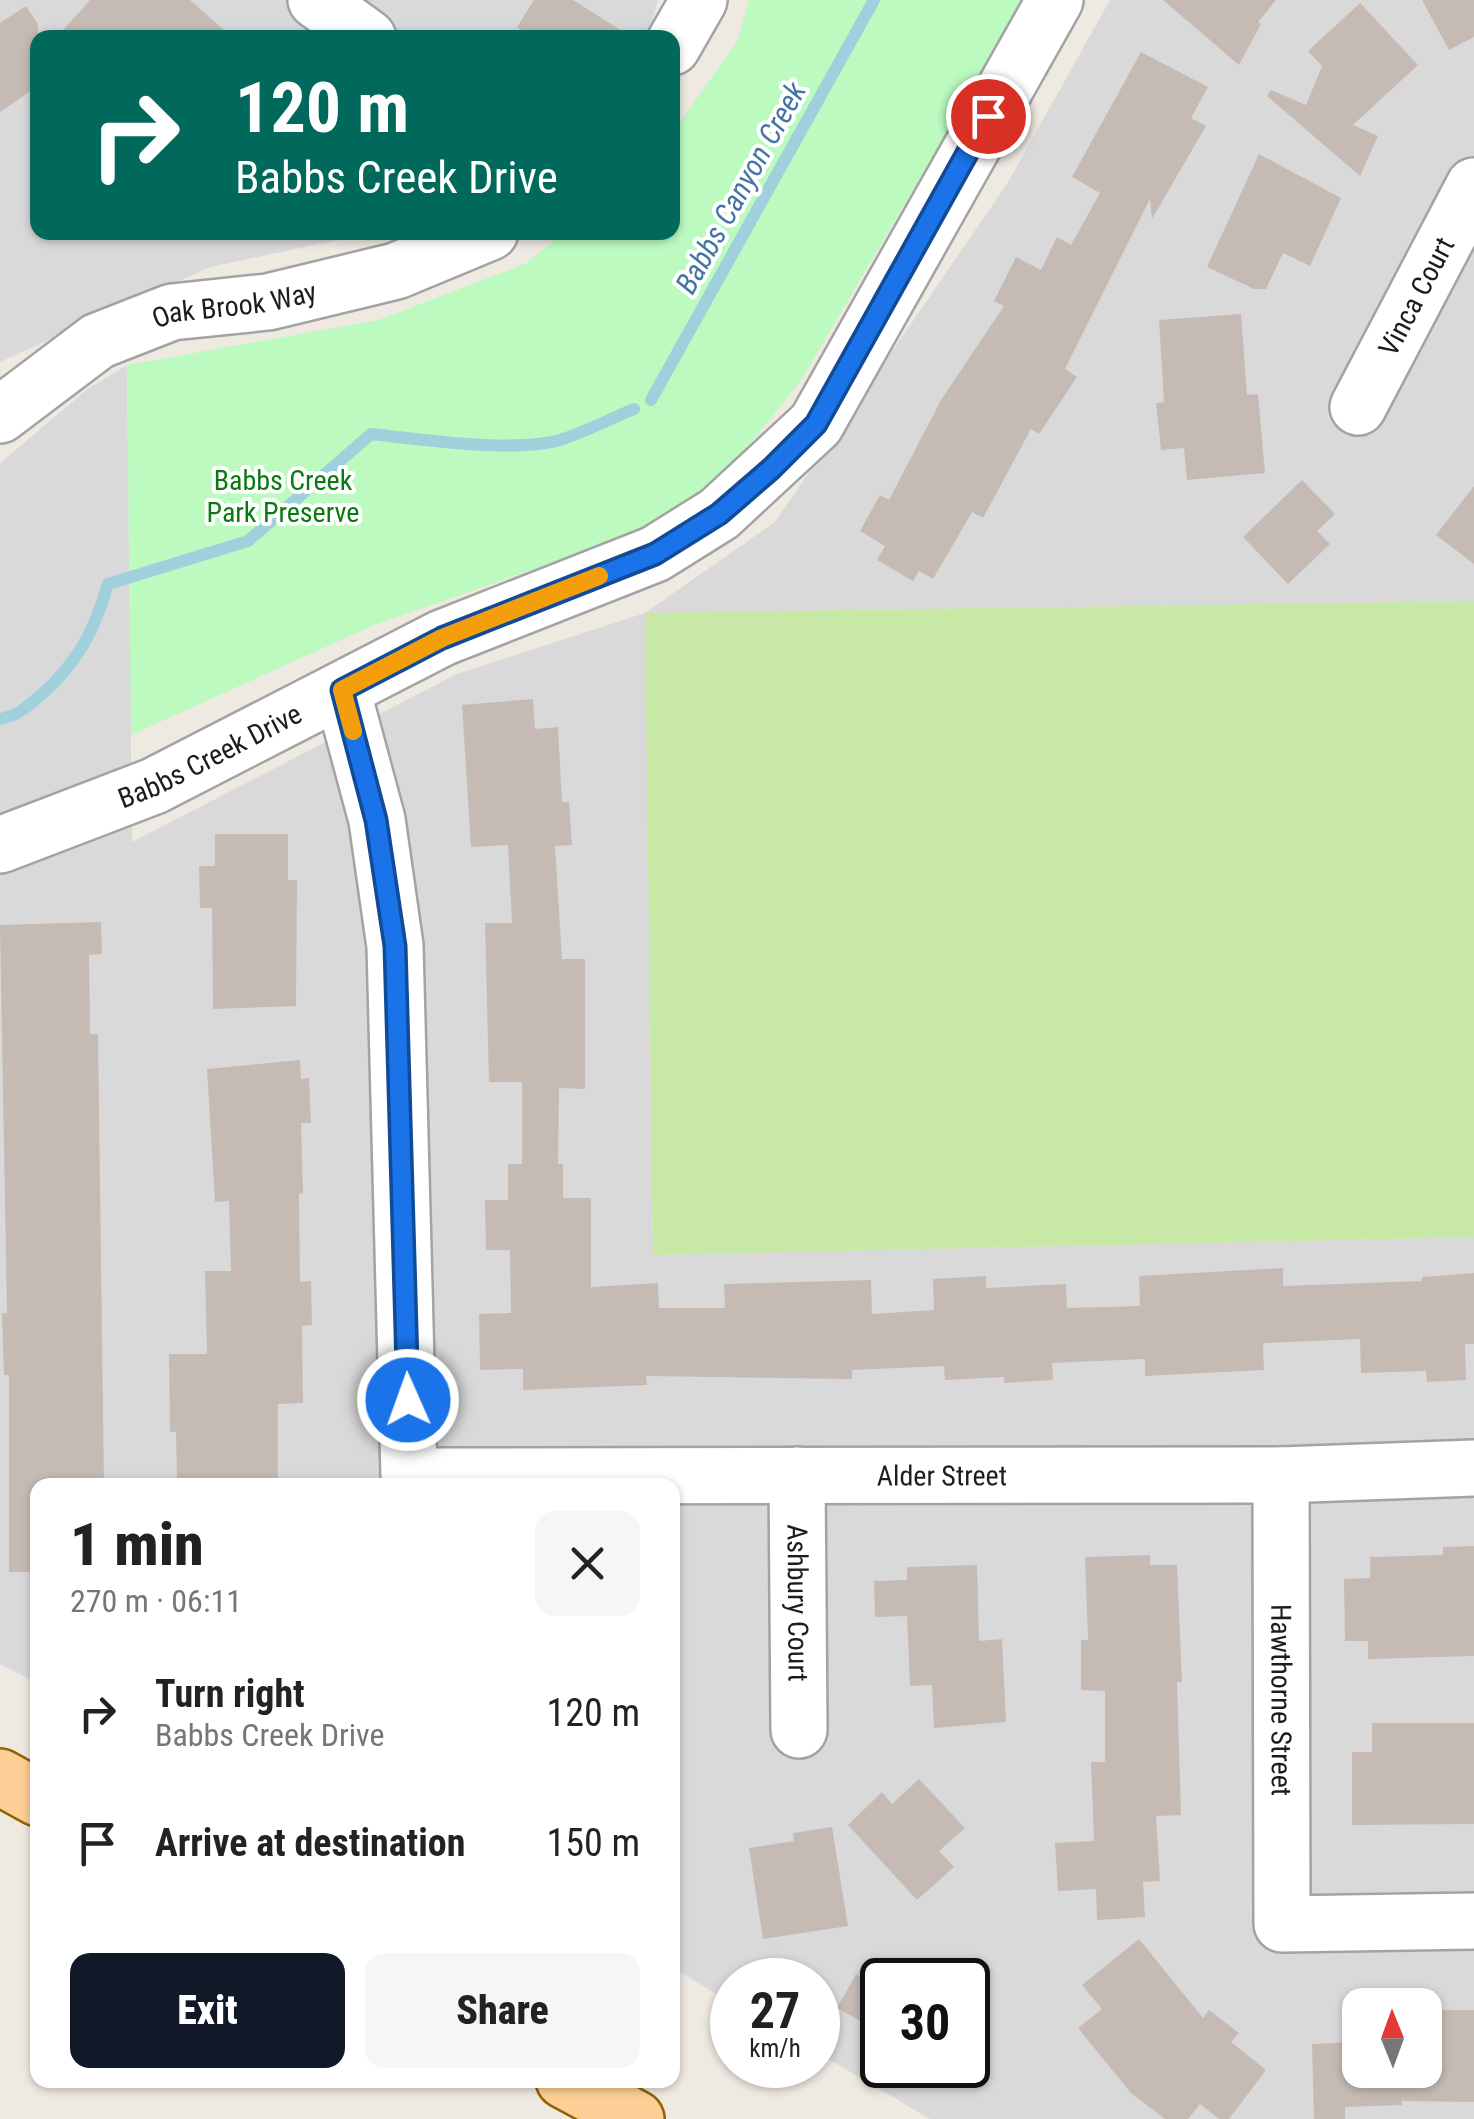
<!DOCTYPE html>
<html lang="en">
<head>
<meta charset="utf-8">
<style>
  body { margin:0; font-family:"Roboto Condensed",sans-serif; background:#f6f6f6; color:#222; height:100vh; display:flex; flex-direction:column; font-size:38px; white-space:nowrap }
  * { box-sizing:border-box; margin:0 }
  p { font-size:32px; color:#767676 }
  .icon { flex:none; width:55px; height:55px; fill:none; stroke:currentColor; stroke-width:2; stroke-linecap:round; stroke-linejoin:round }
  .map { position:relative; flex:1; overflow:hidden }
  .side { position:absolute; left:30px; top:1478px; width:650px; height:610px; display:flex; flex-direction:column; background:#fff; border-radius:20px; box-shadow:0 2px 8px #0004 }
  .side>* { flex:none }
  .top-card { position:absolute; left:30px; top:30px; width:650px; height:210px; border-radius:20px; box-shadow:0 2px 8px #0004; background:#00695c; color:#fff; overflow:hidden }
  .needle { width:65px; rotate:359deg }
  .tools { position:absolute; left:1342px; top:1988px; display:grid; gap:20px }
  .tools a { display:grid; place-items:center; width:100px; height:100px; border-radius:20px; background:#fff; box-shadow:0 2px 8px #0004; font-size:50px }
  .speed { position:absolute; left:710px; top:1958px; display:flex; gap:20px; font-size:50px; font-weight:700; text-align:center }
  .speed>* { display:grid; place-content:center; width:130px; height:130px; border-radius:50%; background:#fff; box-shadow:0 2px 8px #0004; line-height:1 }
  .speed small { font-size:25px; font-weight:400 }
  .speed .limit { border:5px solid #111; border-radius:15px; background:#fff; color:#111 }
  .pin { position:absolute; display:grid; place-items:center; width:85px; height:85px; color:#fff; margin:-42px; border:5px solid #fff; border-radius:50%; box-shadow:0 2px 10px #0007 }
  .me { position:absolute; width:110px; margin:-55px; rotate:358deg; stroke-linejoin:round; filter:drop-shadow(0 0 8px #0008) }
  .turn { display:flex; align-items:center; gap:35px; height:210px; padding:0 40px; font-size:45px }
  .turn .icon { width:130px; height:130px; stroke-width:2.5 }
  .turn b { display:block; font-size:70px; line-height:85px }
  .round { display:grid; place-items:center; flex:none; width:105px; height:105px; border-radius:20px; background:#f6f6f6 }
  .headline { display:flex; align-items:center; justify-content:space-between; height:170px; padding:0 40px }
  h1 { font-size:60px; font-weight:800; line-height:75px }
  .action { display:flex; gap:20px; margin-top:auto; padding:20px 40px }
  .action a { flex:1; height:115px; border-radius:20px; background:#111827; color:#fff; font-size:40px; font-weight:800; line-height:115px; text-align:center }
  .action a+a { background:#f6f6f6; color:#222 }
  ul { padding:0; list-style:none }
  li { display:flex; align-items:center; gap:30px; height:130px; padding:0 40px }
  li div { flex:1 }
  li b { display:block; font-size:38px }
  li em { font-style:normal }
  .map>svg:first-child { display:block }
</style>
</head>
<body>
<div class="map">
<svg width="1474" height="2119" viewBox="0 0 1474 2119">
  <rect width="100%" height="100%" fill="#eee9e1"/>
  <!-- residential -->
  <g fill="#dad9d9" fill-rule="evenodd">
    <path d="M0 0H658L650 29 643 37 38 38V232L371 233 210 267 0 362Z"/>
    <path d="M1110 0H1474V601L646 613 653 1255 1474 1237V2119H930L818 2053V1980H732V2003L673 1968 672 1485H38L37 1683 0 1664V463L88 389 127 365 132 842 457 674 645 613 775 522 1007 184ZM882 1980H968V2065H882ZM1360 2005H1425V2070H1360Z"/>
  </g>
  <!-- grass -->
  <path fill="#c8e9a5" d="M1474 601V1237L653 1255 645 613Z"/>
  <!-- park -->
  <path fill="#bcfac0" d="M749 0H1025L801 380 726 474 624 538 374 625 131 735 127 365 379 320 527 263 562 233 672 232 673 132 738 40Z"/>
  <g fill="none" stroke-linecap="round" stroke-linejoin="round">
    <!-- stream -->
    <g stroke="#a0d0dc" stroke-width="12">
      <path d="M651 400 874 0"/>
      <path d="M0 719C17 716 27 707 40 696 78 662 94 632 108 584L248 541 371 434C419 439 519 454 563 439 587 431 610 419 634 409"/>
    </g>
  </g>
  <!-- building -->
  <g fill="#c5bbb4">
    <path d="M90 0H190L233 38H56Z"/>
    <path d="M534 0H573L633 38H534L517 27Z"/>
    <path d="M1163 0H1276L1258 22 1261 24 1239 65Z"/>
    <path d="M1422 0H1474V37L1449 50Z"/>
    <path d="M1360 3 1418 65 1353 125 1378 136 1360 176 1267 96 1271 90 1306 105 1322 66 1308 51Z"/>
    <path d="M26 6 38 24V86L0 112V23Z"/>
    <path d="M1141 52 1208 87 1191 118 1206 126 1152 219 1150 199 1065 369 1077 377 1039 434 1031 429 983 518 972 512 933 579 919 571 913 581 877 560 885 546 860 531 880 495 889 500 941 400 1004 306 994 301 1016 257 1041 270 1057 237 1071 245 1100 193 1072 177Z"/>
    <path d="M1259 154 1341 198 1310 266 1283 253 1266 289H1254L1207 267Z"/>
    <path d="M1241 314 1247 395 1258 394 1265 473 1187 480 1184 448 1161 450 1156 403 1164 402 1159 320Z"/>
    <path d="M1302 480 1335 514 1317 531 1330 544 1288 584 1243 537Z"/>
    <path d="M1474 486V564L1436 535Z"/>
    <path d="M533 699 535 729 558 727 562 802H569L572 845 555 846 562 959H585V1089L559 1088 558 1164H563V1198H591V1287L658 1283 659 1308H725L724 1284 871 1280 872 1314 934 1310 933 1279 986 1276V1288L1066 1284 1067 1308 1140 1306 1139 1276 1283 1268V1286L1422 1281V1277L1474 1273V1344H1465L1466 1380 1427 1382 1426 1371 1361 1373 1360 1339 1263 1343 1264 1370 1145 1376V1359L1052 1363 1053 1380 1004 1383V1377L945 1380 944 1366 852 1370V1379L646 1376 647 1385 523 1390V1369L480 1370 479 1314 511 1313 510 1250H486L485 1200H508V1164H522V1082H489L485 923H512L508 845 471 847 462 705Z"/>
    <path d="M215 834H288V880H297L296 1006 213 1009 212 908H200L199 866H215Z"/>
    <path d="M101 922 102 954 89 955 90 1034H98L104 1485H38V1572H9V1375H4L2 1313H7L0 925Z"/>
    <path d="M300 1060 301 1079 309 1078 311 1123H301L303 1193 299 1194 300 1282 311 1281 312 1325 302 1326 303 1403 278 1404V1485H177L176 1432H170L169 1354H207L205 1271H231L229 1201 215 1202 207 1069Z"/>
    <path d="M1474 1546V1656L1368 1659V1641H1345L1344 1579 1370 1578V1557L1443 1555V1547Z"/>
    <path d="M1150 1555V1565H1177L1182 1682H1177L1181 1815 1156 1816 1160 1881 1143 1882 1145 1917 1097 1920 1096 1889 1058 1891 1055 1843 1094 1841 1091 1762H1105V1691L1081 1690V1640H1088L1085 1557Z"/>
    <path d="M977 1565 979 1641 1002 1639 1006 1722 934 1728 932 1685 910 1686 907 1616 875 1617 874 1581 907 1580V1567Z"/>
    <path d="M1372 1723H1474V1824L1352 1825V1752H1372Z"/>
    <path d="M919 1779 965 1828 939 1851 954 1867 917 1900 848 1825 882 1792 892 1804Z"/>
    <path d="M832 1827 848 1926 763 1939 749 1848 794 1841 793 1833Z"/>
    <path d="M1139 1939 1203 2018 1209 2010 1239 2033 1231 2042 1266 2070 1229 2119H1219L1200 2104 1188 2119H1165L1131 2093 1078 2028 1102 2009 1082 1985Z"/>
    <path d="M856 1974 882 1989V2033L837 2008Z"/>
    <path d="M1437 2010H1474V2102L1402 2101V2105L1345 2107V2119H1314L1312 2044 1360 2042V2070H1437Z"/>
  </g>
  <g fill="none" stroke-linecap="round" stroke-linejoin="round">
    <!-- minor casing -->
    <g stroke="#a3a3a3" stroke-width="60">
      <g id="minor">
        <path d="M316 0 368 38"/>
        <path d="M672 47 699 0"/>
        <path id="s1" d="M1358 407 1474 186"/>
        <path id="s2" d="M0 415 98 341 172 312 268 302 396 271 490 232"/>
        <path id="s3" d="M342 690 377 820 395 946 409 1476 1281 1475 1474 1468"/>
        <path id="s4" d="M0 845 154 786 442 638 655 554 719 514 816 424 1055 0"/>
        <path id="s5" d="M797 1475 799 1730"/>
        <path id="s6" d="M1281 1475 1282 1924 1474 1921"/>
      </g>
    </g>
    <!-- major casing -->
    <g stroke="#936100" stroke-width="60">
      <g id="major">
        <path d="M0 1777 38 1798"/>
        <path d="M564 2080 636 2119"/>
      </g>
    </g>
    <!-- minor -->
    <use href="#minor" stroke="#fff" stroke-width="55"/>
    <!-- major -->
    <use href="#major" stroke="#fdcf96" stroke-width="55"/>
  </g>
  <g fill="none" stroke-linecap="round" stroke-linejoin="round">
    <!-- route casing -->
    <g stroke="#114b97" stroke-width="25">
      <path id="route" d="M408 1400 395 946 376 820 342 690 442 638 655 554 719 514 771 469 816 424 988 116"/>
    </g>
    <!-- route -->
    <use href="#route" stroke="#1a73e8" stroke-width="18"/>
    <!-- slow -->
    <path stroke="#f59e0b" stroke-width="18" d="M353 731 342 690 442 638 599 576"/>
  </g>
  <g text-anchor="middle" stroke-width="8" stroke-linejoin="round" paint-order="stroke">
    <!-- street labels -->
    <g font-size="28" fill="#1c1c1c" stroke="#fff">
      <text dy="10" stroke="none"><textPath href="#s1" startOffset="125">Vinca Court</textPath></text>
      <text dy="10" stroke="none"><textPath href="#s2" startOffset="265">Oak Brook Way</textPath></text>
      <text dy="10" stroke="none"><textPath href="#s4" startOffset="228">Babbs Creek Drive</textPath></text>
      <text dy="10" stroke="none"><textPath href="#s3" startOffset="1325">Alder Street</textPath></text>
      <text dy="10" stroke="none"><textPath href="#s5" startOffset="128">Ashbury Court</textPath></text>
      <text dy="10" stroke="none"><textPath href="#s6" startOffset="225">Hawthorne Street</textPath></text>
    </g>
    <!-- park labels -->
    <g font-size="28" fill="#097a11" stroke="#fff">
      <text x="283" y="490">Babbs Creek<tspan x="283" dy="32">Park Preserve</tspan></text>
    </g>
    <!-- water labels -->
    <g font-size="30" font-style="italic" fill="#4476a4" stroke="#fff">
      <text transform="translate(741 188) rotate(-61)" y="10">Babbs Canyon Creek</text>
    </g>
  </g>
</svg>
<div class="tools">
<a><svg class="needle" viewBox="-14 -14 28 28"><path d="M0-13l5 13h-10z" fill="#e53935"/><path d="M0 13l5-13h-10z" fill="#767676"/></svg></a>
</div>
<div class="speed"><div>27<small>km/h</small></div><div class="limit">30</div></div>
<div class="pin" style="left:988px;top:116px;background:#d93025"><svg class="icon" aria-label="arrive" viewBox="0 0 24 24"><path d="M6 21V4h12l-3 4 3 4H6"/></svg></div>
<svg class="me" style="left:408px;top:1400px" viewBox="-20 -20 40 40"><circle r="17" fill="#1a73e8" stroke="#fff" stroke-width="3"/><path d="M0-11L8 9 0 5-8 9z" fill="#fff"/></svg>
<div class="top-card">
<div class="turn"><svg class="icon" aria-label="right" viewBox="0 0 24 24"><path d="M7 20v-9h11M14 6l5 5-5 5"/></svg><div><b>120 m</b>Babbs Creek Drive</div></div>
</div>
<section class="side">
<div class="headline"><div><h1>1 min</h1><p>270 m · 06:11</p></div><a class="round"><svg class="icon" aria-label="close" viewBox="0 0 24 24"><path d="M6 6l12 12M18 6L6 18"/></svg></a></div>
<ul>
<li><svg class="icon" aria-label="right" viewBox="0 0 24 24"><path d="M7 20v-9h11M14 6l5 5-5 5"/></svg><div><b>Turn right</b><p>Babbs Creek Drive</p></div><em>120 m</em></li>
<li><svg class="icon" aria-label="arrive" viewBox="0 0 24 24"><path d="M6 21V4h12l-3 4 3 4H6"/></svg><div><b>Arrive at destination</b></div><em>150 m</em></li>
</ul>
<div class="action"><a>Exit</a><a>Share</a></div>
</section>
</div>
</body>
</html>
